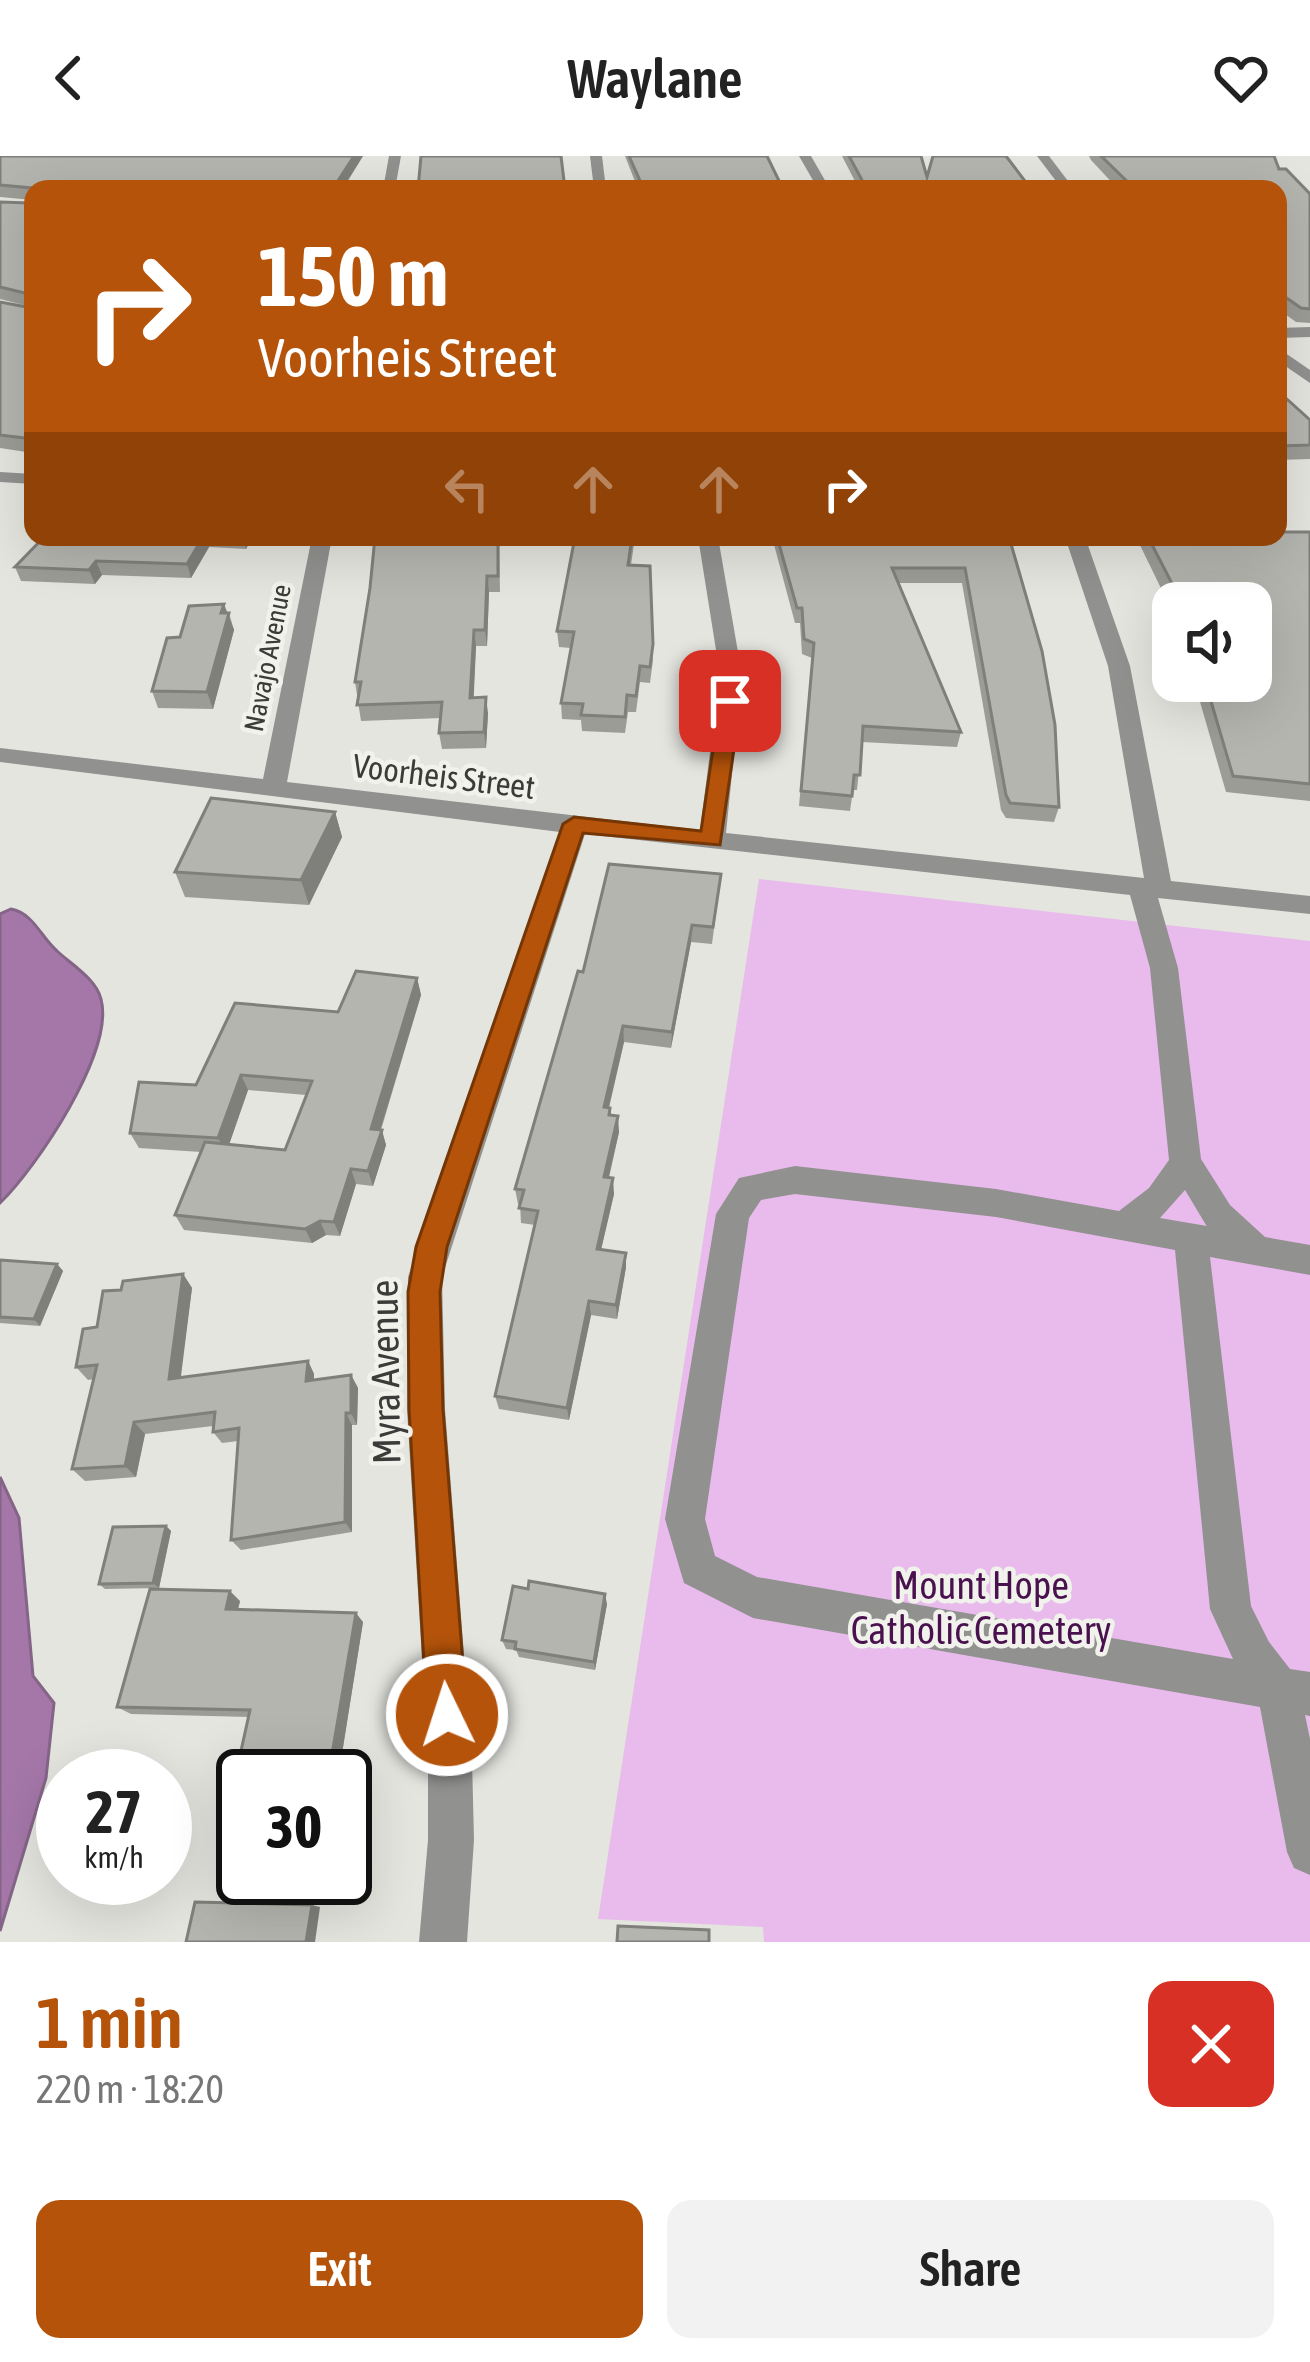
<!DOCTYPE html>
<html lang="en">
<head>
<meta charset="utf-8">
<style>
  body { margin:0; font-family:"Asap Condensed",sans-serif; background:#f2f2f2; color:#222; height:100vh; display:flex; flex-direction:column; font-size:45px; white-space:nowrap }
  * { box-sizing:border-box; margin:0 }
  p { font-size:39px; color:#767676 }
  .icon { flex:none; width:66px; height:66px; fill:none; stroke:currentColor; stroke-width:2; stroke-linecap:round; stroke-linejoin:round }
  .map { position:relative; height:1786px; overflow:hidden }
  .drawer { display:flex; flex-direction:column; background:#fff; flex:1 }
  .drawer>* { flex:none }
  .banner { position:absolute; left:24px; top:24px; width:1263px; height:366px; border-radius:24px; box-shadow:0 12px 48px #0002; background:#b45309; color:#fff; overflow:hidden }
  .fabs { position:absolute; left:1152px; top:426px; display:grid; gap:24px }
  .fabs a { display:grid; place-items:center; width:120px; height:120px; border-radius:24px; background:#fff; box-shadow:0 12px 48px #0002; font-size:60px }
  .speed { position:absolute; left:36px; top:1593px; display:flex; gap:24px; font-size:60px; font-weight:700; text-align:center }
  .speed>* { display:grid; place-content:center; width:156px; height:156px; border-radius:50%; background:#fff; box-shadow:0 12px 48px #0002; line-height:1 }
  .speed small { font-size:30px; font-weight:400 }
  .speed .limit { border:6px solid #111; border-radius:18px; background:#fff; color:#111 }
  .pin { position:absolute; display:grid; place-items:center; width:102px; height:102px; color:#fff; margin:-51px; border-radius:24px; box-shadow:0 6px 18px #0006 }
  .me { position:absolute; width:132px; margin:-66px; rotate:356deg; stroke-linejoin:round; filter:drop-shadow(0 0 9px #0008) }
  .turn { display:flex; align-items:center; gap:42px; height:252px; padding:0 36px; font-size:54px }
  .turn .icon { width:156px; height:156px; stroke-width:2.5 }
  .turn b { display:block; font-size:84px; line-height:102px }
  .lanes { display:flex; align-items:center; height:114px; padding:0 36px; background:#0003; justify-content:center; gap:60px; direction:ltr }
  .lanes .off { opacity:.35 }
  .round { display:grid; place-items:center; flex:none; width:126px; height:126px; border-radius:24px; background:#f2f2f2 }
  .summary { display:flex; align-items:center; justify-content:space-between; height:204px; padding:0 36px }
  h1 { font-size:72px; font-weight:600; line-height:90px; color:#b45309 }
  .action { display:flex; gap:24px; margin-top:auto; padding:24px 36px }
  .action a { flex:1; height:138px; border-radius:24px; background:#b45309; color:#fff; font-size:48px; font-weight:600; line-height:138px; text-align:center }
  .action a+a { background:#f2f2f2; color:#222 }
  header { display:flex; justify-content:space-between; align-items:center; height:156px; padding:0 36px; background:#fff; font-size:54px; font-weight:600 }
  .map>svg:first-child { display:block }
</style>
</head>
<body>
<header><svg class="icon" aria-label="back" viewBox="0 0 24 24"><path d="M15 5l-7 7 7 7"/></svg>Waylane<svg class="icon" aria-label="heart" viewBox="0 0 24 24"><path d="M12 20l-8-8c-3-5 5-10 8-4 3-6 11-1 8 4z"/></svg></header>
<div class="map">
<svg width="1310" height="1786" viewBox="0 0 1310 1786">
  <rect width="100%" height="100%" fill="#e4e5df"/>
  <!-- green -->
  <path fill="#e8bbec" d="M759 723 1310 785V1786H764L763 1771 598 1763Z"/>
  <!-- water -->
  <g fill="#a477a8" stroke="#846587" stroke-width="3">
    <path d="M11 753C33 757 41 781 57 795 72 809 96 823 101 843 115 896 36 1012 0 1047V758Z"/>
    <path d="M0 1321 19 1362 33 1520 54 1547 46 1622 0 1775Z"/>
  </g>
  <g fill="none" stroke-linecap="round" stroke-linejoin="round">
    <!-- minor -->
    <g fill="#91918f" fill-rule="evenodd">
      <path d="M389 0H401L395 33H383Z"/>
      <path d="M590 0H602L606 33H594Z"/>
      <path d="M799 0H811L830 33H818Z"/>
      <path d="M1037 0H1049L1074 33H1062Z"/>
      <path d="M1310 171V181L1278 182V172Z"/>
      <path d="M1278 192 1310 214V227L1278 205Z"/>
      <path d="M0 316 33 318V328L0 326Z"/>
      <path d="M312 381H332L287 626 700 674 720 519 698 381H718L742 519 726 677 1144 722 1108 510 1065 381H1085L1130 510 1171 725 1310 740V758L1158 742 1178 812 1201 1003 1230 1049 1265 1081 1310 1089V1119L1210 1101 1251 1450 1269 1486 1290 1513 1310 1516V1560L1305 1559 1310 1583V1719L1294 1712 1287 1696 1260 1551 753 1462 684 1427 665 1363 716 1058 739 1022 795 1010 996 1033 1119 1055 1149 1032 1169 1004 1150 812 1130 739 585 678 442 1121 445 1253 472 1603 474 1684 467 1786H419L428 1684V1603L407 1253 408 1121 560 676 0 606V592L263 623ZM1185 1034 1206 1069 1207 1070 1160 1062ZM795 1038 996 1061 1175 1094 1210 1453 1233 1503 757 1421 715 1400 705 1363 749 1062 761 1044Z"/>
    </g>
  </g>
  <!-- wall -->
  <g fill="#9c9c97" fill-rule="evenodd">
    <path d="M0 0H363L346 28H354L355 33H33V297L0 292V146L27 151 28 150 0 143V46L29 47 33 44 0 41Z"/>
    <path d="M625 0H767L783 33H635L636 28Z"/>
    <path d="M842 0H921L927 21 1031 33H859Z"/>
    <path d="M1089 0H1274L1279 13 1310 38V167L1296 166 1278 153V33H1118L1091 4Z"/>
    <path d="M1278 235 1310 264V303L1278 304Z"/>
    <path d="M1310 376V645L1226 636 1194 525H1251V447H1173V457L1138 385 1139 381H1278Z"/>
    <path d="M44 381H252L246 393 209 391 191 422 102 419 95 428 21 425 15 411Z"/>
    <path d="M375 381H499L500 436H489L487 490H476L473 542 488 557 486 592 442 593 439 577 441 562 361 565 355 526 370 432Z"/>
    <path d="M635 381 631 409 653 504 650 527 640 526 636 556H628L625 577 582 575 581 564 562 563 561 547 571 492 559 491 557 475Z"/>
    <path d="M772 381H1009L1059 651 1054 666 1006 662 1001 654 962 427H899L961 576 957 591 862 586 857 634H853L850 655 799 650 812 502 802 498 800 467H795Z"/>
    <path d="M227 457H229L234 474 213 553 158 552 152 535 180 481Z"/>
    <path d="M335 656 342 681 309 749 185 741 175 716Z"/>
    <path d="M721 718 712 788 691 786 671 892 624 886 609 952 619 976 609 1022 614 1038 601 1093 626 1097V1111L617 1163 591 1159 569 1264 499 1253 495 1240 535 1069 521 1067 520 1048H518L515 1033 583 816Z"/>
    <path d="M417 822 421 839 381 974 386 989 373 1030 356 1028 340 1080 326 1079 312 1087 184 1074 175 1059 201 996 139 992 130 977 196 929 338 856ZM248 934 306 939 285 994 229 989Z"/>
    <path d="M0 1104 57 1108 63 1115 40 1170 0 1167Z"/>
    <path d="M183 1118 192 1132 180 1221 308 1205 314 1218V1224L351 1219 358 1232 357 1269H352V1376L241 1394 231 1384 238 1285 222 1287 213 1276V1270L145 1278 136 1321 85 1325 72 1313 94 1223 88 1224 76 1211 97 1171 121 1134Z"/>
    <path d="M166 1370 171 1375 159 1432 105 1433 99 1428Z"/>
    <path d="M240 1445 238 1453 363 1466 340 1610 347 1616 345 1627V1620H243V1686H233L222 1681 249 1561 131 1558 117 1551Z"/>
    <path d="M607 1448 595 1514 519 1501 516 1494 506 1493 502 1484Z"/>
  </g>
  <!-- shaded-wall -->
  <g fill="#7f7f7b">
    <path d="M354 0H363L342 33 336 28Z"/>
    <path d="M203 381H206L209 391 191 422 187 408Z"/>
    <path d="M242 381H252L246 393Z"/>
    <path d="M96 405 102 419 95 428 89 414Z"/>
    <path d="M487 420 489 436 487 490 485 474Z"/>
    <path d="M224 448 234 474 213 553 207 536Z"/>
    <path d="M474 474 476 490 473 558 470 542Z"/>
    <path d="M486 541 488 557 486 592 484 576Z"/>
    <path d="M335 656 342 681 309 749 301 724Z"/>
    <path d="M692 769 691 786 671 892 672 876Z"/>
    <path d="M417 822 421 839 376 988 371 973Z"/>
    <path d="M623 870 624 886 605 967 604 951Z"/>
    <path d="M241 919 248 934 226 997 218 982Z"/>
    <path d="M618 960 619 976 605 1036 604 1021Z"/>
    <path d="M382 974 386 989 373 1030 368 1015Z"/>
    <path d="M351 1013 356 1028 340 1080 334 1066Z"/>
    <path d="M613 1022 614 1038 598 1107 597 1093Z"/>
    <path d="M320 1065 326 1079 312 1087 305 1073Z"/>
    <path d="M626 1097V1111L617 1163 616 1149Z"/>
    <path d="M57 1108 63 1115 40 1170 34 1163Z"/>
    <path d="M183 1118 192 1132 179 1236 169 1223Z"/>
    <path d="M589 1145 591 1159 569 1264 567 1252Z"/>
    <path d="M308 1205 314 1218 313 1237 306 1225Z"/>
    <path d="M351 1219 358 1232 357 1269 351 1257Z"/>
    <path d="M346 1257 352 1269V1376L345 1366Z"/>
    <path d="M134 1266 145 1278 136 1321 125 1310Z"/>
    <path d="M166 1370 171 1375 159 1432 153 1427Z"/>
    <path d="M230 1435 240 1445 236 1462 226 1453Z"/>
    <path d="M605 1438 607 1448 595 1514 594 1506Z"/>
    <path d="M356 1457 363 1466 340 1610 347 1616 345 1627V1620H337L330 1610Z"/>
    <path d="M312 1749 320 1751 315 1786H306Z"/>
  </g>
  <!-- building -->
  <g fill="#b5b5b0" stroke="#7f7f7b" stroke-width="3">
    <path d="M0 0H354L336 28H354L351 33H33V40L32 32 0 29Z"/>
    <path d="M421 0H561L565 33H418Z"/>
    <path d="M629 0H767L783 33H637L635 28 641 27Z"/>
    <path d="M849 0H921L927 21 933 0H1006L1031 33H870L863 26Z"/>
    <path d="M1101 0H1274L1279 13H1286L1310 38V153L1301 152 1278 136V33H1135Z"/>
    <path d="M33 43V283L0 279V146L27 151 33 139 0 131V46L29 47Z"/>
    <path d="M1278 235 1310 264V289L1278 290Z"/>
    <path d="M1278 376H1310V628L1233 620 1205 525H1251V447H1182L1148 381H1278Z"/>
    <path d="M44 381H203L187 408 96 405 89 414 15 411Z"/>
    <path d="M375 381H498V420H487L485 474H474L470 542 486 541 484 576 439 577 442 546 357 549 361 526H355L370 432Z"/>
    <path d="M575 381H632L628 409 650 410 653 488 650 511 640 510 636 540 627 539 625 561 581 559 583 548 561 547 574 476 557 475Z"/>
    <path d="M777 381H1009L1042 495 1055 569 1059 651 1010 647 1006 639 965 412H892L961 576 863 570 860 619H854L852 640 801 635 814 487 804 483 802 452H797Z"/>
    <path d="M224 448 221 457H229L207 536 152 535 167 482 180 481 189 450Z"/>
    <path d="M211 642 335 656 301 724 175 716Z"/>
    <path d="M609 708 721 718 713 771 692 769 672 876 623 870 604 951 610 952 609 959 618 960 604 1021 613 1022 597 1093 626 1097 616 1149 589 1145 567 1252 495 1240 538 1055 519 1052 524 1034 515 1033 578 815 583 816Z"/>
    <path d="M356 815 417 822 371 973 382 974 368 1015 351 1013 334 1066 320 1065 305 1073 175 1059 205 986 285 994 312 925 241 919 218 982 130 977 139 926 196 929 235 847 338 856Z"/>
    <path d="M0 1104 57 1108 34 1163 0 1161Z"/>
    <path d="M183 1118 169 1223 308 1205 306 1225 351 1219V1257H346L345 1366 231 1384 239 1272 213 1276 215 1256 134 1266 125 1310 72 1313 97 1209 76 1211 83 1173 97 1171 103 1135 121 1134 123 1125Z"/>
    <path d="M166 1370 153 1427 99 1428 113 1371Z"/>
    <path d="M529 1425 605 1438 594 1506 515 1493 516 1486 502 1484 513 1430 528 1433Z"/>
    <path d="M150 1433 230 1435 226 1453 356 1457 330 1610H339L337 1620H243V1683L222 1681 250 1554 117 1551Z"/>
    <path d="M85 1722H144L143 1726Z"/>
    <path d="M195 1746 312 1749 306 1786H186Z"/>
    <path d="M618 1770 709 1774V1786H617Z"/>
  </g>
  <!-- route -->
  <path fill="#b45309" stroke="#753606" stroke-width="3" d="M730 539 741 545 720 689 583 677 447 1091 440 1136 443 1253 467 1559 461 1573 447 1579 433 1573 427 1559 409 1253 408 1136 416 1091 563 668 574 661 701 675 720 545Z"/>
  <g text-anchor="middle" stroke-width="9" stroke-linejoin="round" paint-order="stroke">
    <!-- far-street labels -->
    <g font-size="27" fill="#3b3b39" stroke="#f1f2ec">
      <text transform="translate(268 502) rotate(-79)" y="9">Navajo Avenue</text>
    </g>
    <!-- street labels -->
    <g font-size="33" fill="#3b3b39" stroke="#f1f2ec">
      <text transform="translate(444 620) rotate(7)" y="12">Voorheis Street</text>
    </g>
    <!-- near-street labels -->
    <g font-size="39" fill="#3b3b39" stroke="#f1f2ec">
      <text transform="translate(385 1216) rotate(-91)" y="14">Myra Avenue</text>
    </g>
    <!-- near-park labels -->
    <g font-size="39" fill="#4a114f" stroke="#f1f2ec">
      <text x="981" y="1443">Mount Hope<tspan x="981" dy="45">Catholic Cemetery</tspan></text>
    </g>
  </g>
</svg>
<div class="fabs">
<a><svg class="icon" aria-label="sound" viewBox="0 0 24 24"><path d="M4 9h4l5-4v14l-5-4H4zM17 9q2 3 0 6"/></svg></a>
</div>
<div class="speed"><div>27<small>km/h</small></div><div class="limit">30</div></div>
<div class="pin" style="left:730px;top:545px;background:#d93025"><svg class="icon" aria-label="arrive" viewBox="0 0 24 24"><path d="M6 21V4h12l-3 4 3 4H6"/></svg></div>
<svg class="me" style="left:447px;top:1559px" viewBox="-20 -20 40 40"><circle r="17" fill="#b45309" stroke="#fff" stroke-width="3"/><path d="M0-11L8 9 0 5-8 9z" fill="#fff"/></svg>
<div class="banner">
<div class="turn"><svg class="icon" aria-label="right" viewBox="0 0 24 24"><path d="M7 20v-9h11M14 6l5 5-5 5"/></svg><div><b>150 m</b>Voorheis Street</div></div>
<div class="lanes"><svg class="icon off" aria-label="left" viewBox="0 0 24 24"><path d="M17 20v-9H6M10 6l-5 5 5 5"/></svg><svg class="icon off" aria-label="ahead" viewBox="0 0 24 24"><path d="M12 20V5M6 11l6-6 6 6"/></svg><svg class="icon off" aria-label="ahead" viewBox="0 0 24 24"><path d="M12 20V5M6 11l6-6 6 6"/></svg><svg class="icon" aria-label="right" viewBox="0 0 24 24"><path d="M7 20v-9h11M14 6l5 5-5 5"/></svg></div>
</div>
</div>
<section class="drawer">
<div class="summary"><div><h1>1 min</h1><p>220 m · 18:20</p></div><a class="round" style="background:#d93025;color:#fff"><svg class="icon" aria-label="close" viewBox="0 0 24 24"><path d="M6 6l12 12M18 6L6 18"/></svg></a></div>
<div class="action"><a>Exit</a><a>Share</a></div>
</section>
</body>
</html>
